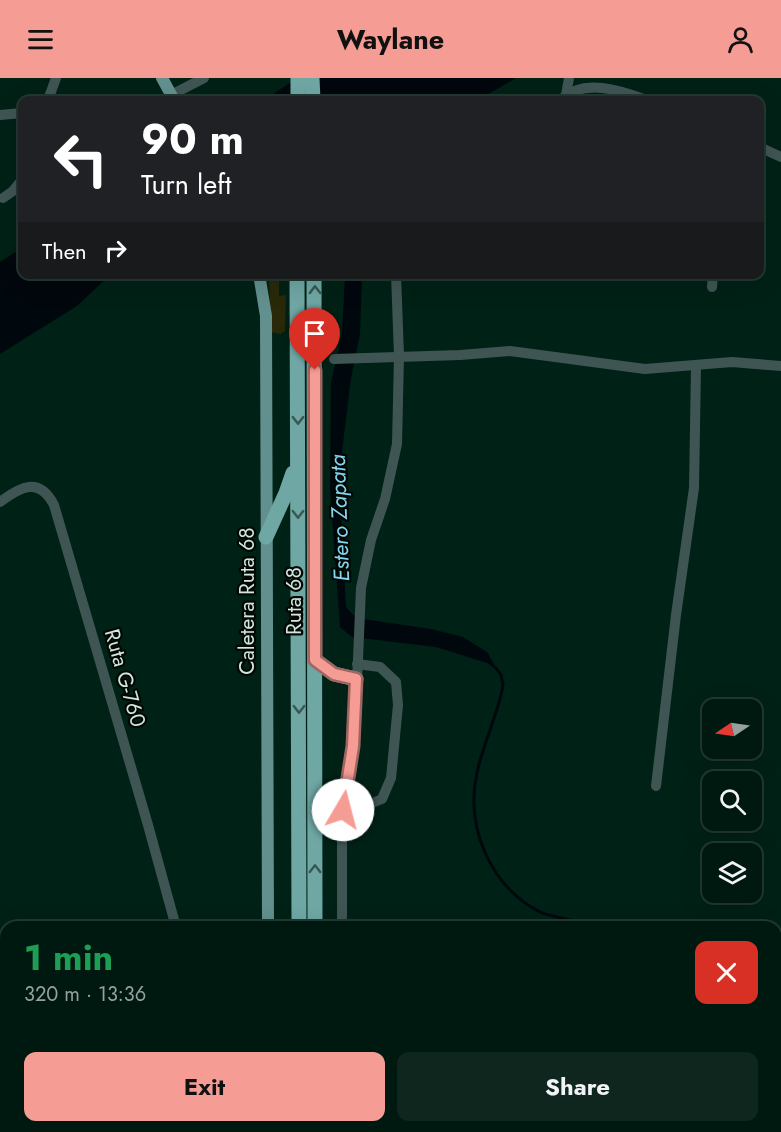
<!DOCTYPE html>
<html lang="en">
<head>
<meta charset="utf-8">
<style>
  body { margin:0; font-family:Jost,sans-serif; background:#0e261e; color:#f1f3f6; height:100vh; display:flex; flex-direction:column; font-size:22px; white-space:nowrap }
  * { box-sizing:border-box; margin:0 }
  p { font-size:20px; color:#95a09f }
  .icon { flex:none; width:33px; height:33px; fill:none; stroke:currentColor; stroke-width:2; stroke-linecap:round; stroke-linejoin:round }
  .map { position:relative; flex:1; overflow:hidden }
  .side { position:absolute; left:0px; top:843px; width:782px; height:212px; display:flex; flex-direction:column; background:#001910; border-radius:18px 18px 0 0; box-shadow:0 6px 24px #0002,0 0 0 2px #223830 }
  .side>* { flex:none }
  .banner { position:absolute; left:18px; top:18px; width:746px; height:183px; border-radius:12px; box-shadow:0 6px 24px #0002,0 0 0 2px #223830; background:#202124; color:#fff; overflow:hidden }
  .needle { width:39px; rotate:257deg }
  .controls { position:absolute; left:702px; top:621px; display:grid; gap:12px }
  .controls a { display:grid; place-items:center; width:60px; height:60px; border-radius:12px; background:#001910; box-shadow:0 6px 24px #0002,0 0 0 2px #223830; font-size:30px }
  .pin { position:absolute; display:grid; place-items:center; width:51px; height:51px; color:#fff; margin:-62px -26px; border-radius:50% 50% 50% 0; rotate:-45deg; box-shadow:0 0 6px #0007 }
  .pin .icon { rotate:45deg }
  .me { position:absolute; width:66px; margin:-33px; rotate:8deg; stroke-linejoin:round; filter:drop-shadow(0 0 4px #0008) }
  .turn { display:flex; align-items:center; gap:21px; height:126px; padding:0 24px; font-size:27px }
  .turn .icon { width:78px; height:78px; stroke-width:2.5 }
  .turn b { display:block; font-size:42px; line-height:51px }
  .then { display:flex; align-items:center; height:57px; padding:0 24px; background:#0003; gap:12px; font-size:22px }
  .round { display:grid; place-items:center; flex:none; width:63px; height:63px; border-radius:12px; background:#0e261e }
  .head { display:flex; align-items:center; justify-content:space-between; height:102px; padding:0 24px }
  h1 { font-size:36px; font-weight:700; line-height:45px; color:#1e9e55 }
  .cta { display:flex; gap:12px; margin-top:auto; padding:12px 24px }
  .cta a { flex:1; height:69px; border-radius:12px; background:#f59c95; color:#111; font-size:24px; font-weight:700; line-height:69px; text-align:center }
  .cta a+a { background:#0e261e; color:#f1f3f6 }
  header { display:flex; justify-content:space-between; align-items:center; height:78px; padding:0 24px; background:#f59c95; color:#111; font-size:27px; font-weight:700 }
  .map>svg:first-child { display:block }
</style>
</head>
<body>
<header><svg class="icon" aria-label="menu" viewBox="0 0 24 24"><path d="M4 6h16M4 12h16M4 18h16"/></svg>Waylane<svg class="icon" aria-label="person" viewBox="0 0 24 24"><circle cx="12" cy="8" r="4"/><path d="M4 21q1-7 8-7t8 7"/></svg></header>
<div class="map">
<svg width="781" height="1054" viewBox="0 0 781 1054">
  <rect width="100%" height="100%" fill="#002116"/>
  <!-- green -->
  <path fill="#29290a" d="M274 197H279V218L286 217 285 253 280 256 271 254 269 203Z"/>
  <!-- water -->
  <g fill="#00070d">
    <path d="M298 0H516L478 22H263Z"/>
    <path d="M22 170V196L110 197 77 228 0 276V184Z"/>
    <path d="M345 197H362L360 256 351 300 339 398 346 529 356 540 431 551 463 559 487 574 498 593 487 585 436 569 352 559 340 549 330 411 331 304 342 256Z"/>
  </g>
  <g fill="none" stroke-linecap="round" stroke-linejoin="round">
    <!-- stream -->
    <g stroke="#00070d" stroke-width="3">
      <path d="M496 590 501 597 503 607C498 637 483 665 477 695 465 749 490 808 540 834 553 840 590 845 607 849"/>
      <path d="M776 1023 781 1025"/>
      <path d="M776 1045 777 1054"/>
    </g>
    <!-- taxiway -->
    <path stroke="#516c62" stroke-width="26" d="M645 1054 648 1048"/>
    <!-- runway -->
    <path stroke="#516c62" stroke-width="66" d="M672 1054 673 1048"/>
    <!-- minor -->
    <g stroke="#3f5554" stroke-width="10">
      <path d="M171 17 204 0"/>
      <path d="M566 17 569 0"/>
      <path d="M48 22 56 0"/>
      <path d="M561 22C583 0 620 12 646 22"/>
      <path d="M0 37 22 35"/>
      <path d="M759 69 781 79"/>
      <path d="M3 120 13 113 22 102"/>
      <path d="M712 209 713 196"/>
      <path d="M334 281 460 277 510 273 645 291 732 284 781 288"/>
      <path d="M0 424C20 409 39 398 54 427L148 747 176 849"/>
      <path d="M656 708 676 537 694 410 696 288"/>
      <path d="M344 729 365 728 382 721 391 700 398 627 396 604 380 589 357 586"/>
      <path d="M342 849V750L355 652 361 510 371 462 385 421 397 366 399 278 396 196"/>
      <path d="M179 1048V1054"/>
      <path d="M342 1048V1054"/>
    </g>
    <!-- major -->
    <g stroke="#62908e" stroke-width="12">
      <path d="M162 0 174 22"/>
      <path d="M259 196 266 238 268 849"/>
      <path d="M269 1048V1054"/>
    </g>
    <!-- highway -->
    <g stroke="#6fa7a5" stroke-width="15">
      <path d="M312 0 313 22"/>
      <path d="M298 22V0"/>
      <path d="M297 196 299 849"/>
      <path d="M314 196 315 849"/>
      <path d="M266 459 286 415 293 395"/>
      <path d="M315 582 334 596 356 601"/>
      <path d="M299 1054V1048"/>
      <path d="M315 1054V1048"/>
    </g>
  </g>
  <!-- one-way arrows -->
  <defs><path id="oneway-chevron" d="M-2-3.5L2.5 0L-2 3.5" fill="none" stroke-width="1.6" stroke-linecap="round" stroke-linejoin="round" transform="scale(1.5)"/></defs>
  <g stroke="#385854">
    <use href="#oneway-chevron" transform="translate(315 212) rotate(-91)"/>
    <use href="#oneway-chevron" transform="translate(298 342) rotate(90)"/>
    <use href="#oneway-chevron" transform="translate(298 436) rotate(90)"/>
    <use href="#oneway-chevron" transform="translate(299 631) rotate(90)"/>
    <use href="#oneway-chevron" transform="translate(315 791) rotate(-90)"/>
  </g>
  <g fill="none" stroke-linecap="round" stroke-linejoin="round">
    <!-- route casing -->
    <g stroke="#9f6561" stroke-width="15">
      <path id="route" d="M315 292V582L334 596 356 601 353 668 343 732"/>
    </g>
    <!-- route -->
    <use href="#route" stroke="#f59c95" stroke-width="10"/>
  </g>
  <g text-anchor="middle" stroke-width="4.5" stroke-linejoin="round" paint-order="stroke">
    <!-- street labels -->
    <g font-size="21" fill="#d3e5dc" stroke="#010804">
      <text transform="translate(247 523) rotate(-90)" y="7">Caletera Ruta 68</text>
      <text transform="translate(294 523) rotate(-90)" y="7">Ruta 68</text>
      <text transform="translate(125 600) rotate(74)" y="7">Ruta G-760</text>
    </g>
    <!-- water labels -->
    <g font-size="22" font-style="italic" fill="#84d5f1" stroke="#010804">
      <text transform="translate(339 440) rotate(-92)" y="8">Estero Zapata</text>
    </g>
  </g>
</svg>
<div class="controls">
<a><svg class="needle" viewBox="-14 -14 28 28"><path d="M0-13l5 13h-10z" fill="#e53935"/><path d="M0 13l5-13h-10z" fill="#95a09f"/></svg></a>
<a><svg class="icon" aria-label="search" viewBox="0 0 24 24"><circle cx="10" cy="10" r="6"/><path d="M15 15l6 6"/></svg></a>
<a><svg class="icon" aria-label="layers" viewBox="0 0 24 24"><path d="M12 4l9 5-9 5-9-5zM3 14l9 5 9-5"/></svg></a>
</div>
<div class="pin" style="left:315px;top:292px;background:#d93025"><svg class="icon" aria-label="arrive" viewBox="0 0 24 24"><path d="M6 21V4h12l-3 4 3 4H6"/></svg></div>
<svg class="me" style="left:343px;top:732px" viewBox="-20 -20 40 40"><circle r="19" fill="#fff"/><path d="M0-13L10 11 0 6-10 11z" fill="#f59c95"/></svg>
<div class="banner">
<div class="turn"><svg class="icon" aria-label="left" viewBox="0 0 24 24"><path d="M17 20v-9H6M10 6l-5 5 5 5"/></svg><div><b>90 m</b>Turn left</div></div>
<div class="then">Then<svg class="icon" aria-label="right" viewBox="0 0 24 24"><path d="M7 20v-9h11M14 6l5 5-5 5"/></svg></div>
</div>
<section class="side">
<div class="head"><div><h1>1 min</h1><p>320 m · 13:36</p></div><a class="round" style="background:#d93025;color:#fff"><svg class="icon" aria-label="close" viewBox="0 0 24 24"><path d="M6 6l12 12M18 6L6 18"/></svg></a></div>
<div class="cta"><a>Exit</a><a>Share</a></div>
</section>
</div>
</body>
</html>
